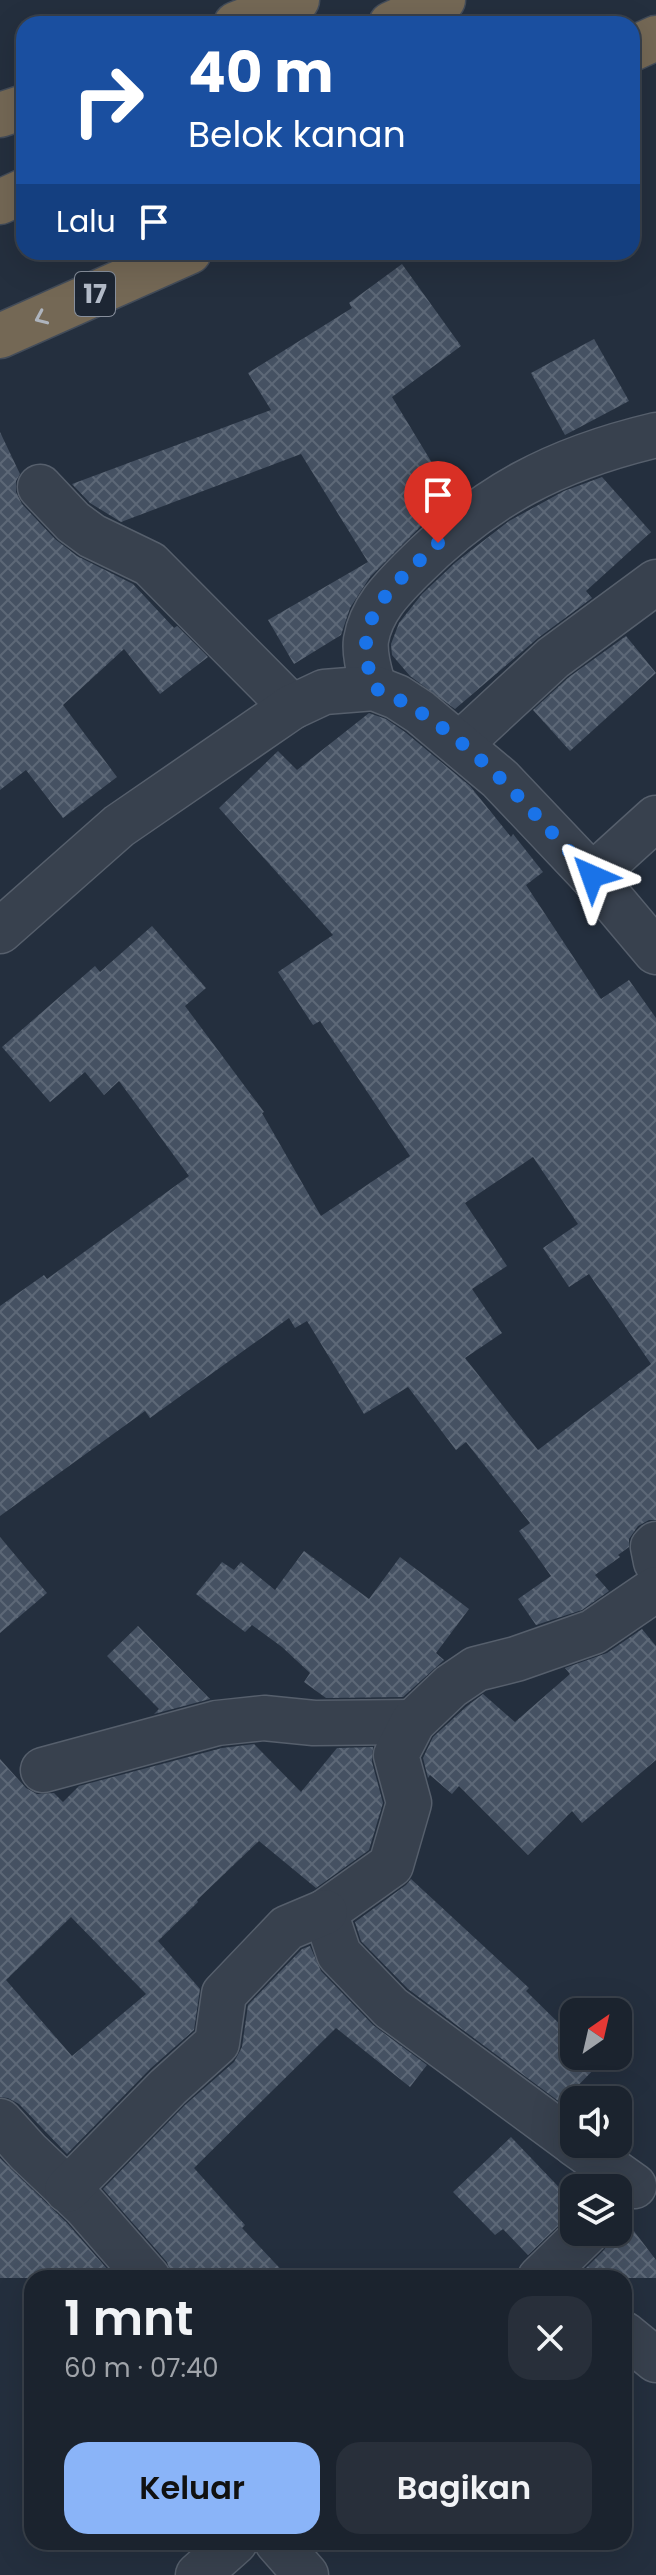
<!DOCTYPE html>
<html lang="id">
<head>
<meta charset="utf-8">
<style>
  body { margin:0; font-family:Poppins,sans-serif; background:#282f3a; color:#f1f3f6; height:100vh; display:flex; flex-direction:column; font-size:30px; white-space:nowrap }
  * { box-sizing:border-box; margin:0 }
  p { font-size:26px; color:#a0a4aa }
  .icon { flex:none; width:44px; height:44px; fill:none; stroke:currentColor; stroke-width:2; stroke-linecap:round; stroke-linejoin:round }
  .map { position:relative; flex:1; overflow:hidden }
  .side { position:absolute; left:24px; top:2270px; width:608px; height:280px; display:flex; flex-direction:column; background:#1b232e; border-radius:24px; box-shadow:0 8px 32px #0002,0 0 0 2px #39404a }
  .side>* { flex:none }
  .guide { position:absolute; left:16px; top:16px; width:624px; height:244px; border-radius:24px; box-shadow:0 8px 32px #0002,0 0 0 2px #39404a; background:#1a4fa0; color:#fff; overflow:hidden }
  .needle { width:52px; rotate:34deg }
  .buttons { position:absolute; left:560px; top:1998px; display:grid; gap:16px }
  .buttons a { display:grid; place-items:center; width:72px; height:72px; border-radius:16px; background:#1b232e; box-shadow:0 8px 32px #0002,0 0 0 2px #39404a; font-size:40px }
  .pin { position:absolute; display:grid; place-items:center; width:68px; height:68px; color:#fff; margin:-82px -34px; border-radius:50% 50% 50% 0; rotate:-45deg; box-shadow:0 0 8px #0007 }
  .pin .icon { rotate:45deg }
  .me { position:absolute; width:88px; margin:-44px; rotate:317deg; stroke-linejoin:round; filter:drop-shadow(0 0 6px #0008) }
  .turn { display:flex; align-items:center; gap:28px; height:168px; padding:0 40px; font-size:36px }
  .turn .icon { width:104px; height:104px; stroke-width:2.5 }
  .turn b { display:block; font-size:56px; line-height:68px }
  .then { display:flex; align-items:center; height:76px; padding:0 40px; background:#0003; gap:16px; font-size:30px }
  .round { display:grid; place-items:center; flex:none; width:84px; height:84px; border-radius:24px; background:#282f3a }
  .headline { display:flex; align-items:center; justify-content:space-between; height:136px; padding:0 40px }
  h1 { font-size:48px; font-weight:600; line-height:60px }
  .cta { display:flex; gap:16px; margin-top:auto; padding:16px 40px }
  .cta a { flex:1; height:92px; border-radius:24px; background:#8ab4f8; color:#111; font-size:32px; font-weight:600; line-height:92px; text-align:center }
  .cta a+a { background:#282f3a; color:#f1f3f6 }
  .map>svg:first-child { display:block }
</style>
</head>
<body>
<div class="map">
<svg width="656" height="2575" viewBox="0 0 656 2575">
  <defs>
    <pattern id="building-cross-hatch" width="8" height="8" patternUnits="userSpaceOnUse" patternTransform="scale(2)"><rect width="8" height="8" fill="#455162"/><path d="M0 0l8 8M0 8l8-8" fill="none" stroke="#5d6877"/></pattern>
  </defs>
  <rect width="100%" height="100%" fill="#242f3e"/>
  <!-- building -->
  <g fill="url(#building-cross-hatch)" fill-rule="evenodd">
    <path d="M402 264 461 346 392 397 454 499 422 525 370 577 350 608 341 635 294 664 268 620 368 562 301 454 121 522 90 503 72 484 271 410 248 373 352 308 349 303Z"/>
    <path d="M594 339 629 401 565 435 531 373Z"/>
    <path d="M0 432 20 474 16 481V492L22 504 55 539 77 556 133 584 174 628 177 626 208 657 160 694 124 649 63 705 117 777 63 818 26 770 0 790Z"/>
    <path d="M602 477 651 532 586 591 592 598 538 638 455 709 410 676 392 655 391 644 399 623 422 594 456 562 509 521 564 491Z"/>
    <path d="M626 636 656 673 570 751 533 710 569 677Z"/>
    <path d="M369 713 386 719 405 732 470 786 511 837 513 834 543 872 526 885 601 999 629 980 656 1018V1520H649L638 1526 629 1539V1547L618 1555 620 1557 595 1575 609 1591 582 1610 536 1625 518 1599 551 1576 519 1531 530 1523 466 1442 456 1450 408 1387 364 1414 307 1321 295 1328 289 1318 150 1418 145 1411 0 1516V1306L44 1275 47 1279 189 1176 119 1081 104 1095 85 1072 50 1102 2 1047 95 966 100 972 152 926 206 988 185 1006 264 1112 262 1113 321 1216 410 1156 320 1021 313 1025 278 972 333 935 219 808 278 751 297 770ZM533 1157 578 1224 543 1248 569 1287 589 1274 651 1364 538 1450 465 1358 502 1333 472 1289 507 1266 465 1203Z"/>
    <path d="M0 1537 47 1593 0 1633Z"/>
    <path d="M304 1551 369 1599 400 1557 469 1609 436 1653 444 1660 403 1697 326 1698 304 1682 310 1673 282 1647 252 1625 245 1632 196 1594 222 1562 234 1570 241 1562 275 1590Z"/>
    <path d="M138 1626 210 1699 154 1714 159 1709 107 1656Z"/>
    <path d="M642 1629 656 1646V1760L582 1823 572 1811 528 1855 459 1786 452 1794 430 1775 428 1778 423 1758 433 1737 467 1706 483 1694 515 1722 570 1674 565 1668 607 1653Z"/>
    <path d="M254 1744 301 1792 337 1748 373 1747 372 1762 383 1803 369 1850 316 1888 259 1841 197 1900 198 1902 158 1941 200 1989 194 2030 150 2069 67 2154 19 2104 8 2098 0 2097V1759L26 1788 37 1794 54 1793 63 1802 79 1786 222 1748ZM71 1917 146 1994 72 2056 6 1980Z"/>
    <path d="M411 1879 529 1988 526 1991 574 2038V2056H593L600 2063 561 2103 408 1989 361 1941 355 1922 406 1885Z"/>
    <path d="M310 1946 321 1971 373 2025 427 2065 410 2087 336 2028 194 2168 245 2225 242 2228 289 2278H172L167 2262 103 2189 185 2105 234 2062 242 2047 248 2005 302 1949Z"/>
    <path d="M511 2137 574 2203V2211L528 2255 503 2229 495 2235 453 2192Z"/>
    <path d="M0 2158 67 2223 115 2278H0Z"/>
    <path d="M624 2218 656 2260V2278H576L604 2250 611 2239V2232H618V2222Z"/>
  </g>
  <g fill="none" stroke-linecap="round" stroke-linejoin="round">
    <!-- minor casing -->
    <g stroke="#565f6c" stroke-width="47">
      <g id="minor">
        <path d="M40 487 73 522 92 536 150 564 292 707"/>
        <path d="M374 688C370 673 364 656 366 640 371 610 391 590 412 569 486 495 555 459 656 435"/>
        <path d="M460 744 553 658 656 582"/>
        <path d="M592 876 656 818"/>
        <path d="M0 931 119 826 292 707 324 692 374 688 397 697 420 712 500 779 592 876 656 952"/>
        <path d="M656 1544 653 1547 656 1562"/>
        <path d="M43 1770 217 1723 264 1718 314 1723 413 1722"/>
        <path d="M0 2121 28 2152 85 2206 148 2278"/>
        <path d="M574 2143 391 2008 339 1954 325 1912 391 1865 409 1803 396 1755 413 1722 451 1686 476 1669 516 1659 593 1632 656 1589"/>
        <path d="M575 2144 634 2186"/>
        <path d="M67 2190 168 2087 217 2043 224 1994 287 1928 325 1912"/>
        <path d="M540 2278 587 2232"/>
        <path d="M624 2334 656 2360"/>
        <path d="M277 2542 306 2575"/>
        <path d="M198 2575 235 2542"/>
      </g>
    </g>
    <!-- highway casing -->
    <g stroke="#434c59" stroke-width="47">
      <g id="highway">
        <path d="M236 24 297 0"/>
        <path d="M391 24 443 0"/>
        <path d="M632 49 656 38"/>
        <path d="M0 115 24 107"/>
        <path d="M0 202 24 191"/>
        <path d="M0 336 189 252"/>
      </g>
    </g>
    <!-- minor -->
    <use href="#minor" stroke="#38414e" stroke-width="44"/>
    <!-- highway -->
    <use href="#highway" stroke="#746855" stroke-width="44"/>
  </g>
  <!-- one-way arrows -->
  <defs><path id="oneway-chevron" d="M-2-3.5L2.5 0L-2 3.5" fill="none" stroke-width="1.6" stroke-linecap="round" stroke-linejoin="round" transform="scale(2)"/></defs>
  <use stroke="#aeb4bd" href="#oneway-chevron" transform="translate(41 318) rotate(156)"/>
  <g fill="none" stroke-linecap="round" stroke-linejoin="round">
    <!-- route -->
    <path stroke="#1a73e8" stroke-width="14" stroke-dasharray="0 25.2" d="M438 543C411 570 367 602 366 644 365 659 370 674 374 688 460 723 530 810 592 876"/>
  </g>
  <g text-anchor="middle" stroke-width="8" stroke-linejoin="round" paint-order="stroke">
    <!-- shield labels -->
    <rect fill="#1d2633" stroke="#878f9c" stroke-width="2" x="75" y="272" width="40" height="44" rx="6"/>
    <g font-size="26" font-weight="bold" fill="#b4bcc9">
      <text x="95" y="303">17</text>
    </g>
  </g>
</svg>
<div class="buttons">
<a><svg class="needle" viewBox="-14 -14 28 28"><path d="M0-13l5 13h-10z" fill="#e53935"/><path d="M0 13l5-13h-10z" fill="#a0a4aa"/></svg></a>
<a><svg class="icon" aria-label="sound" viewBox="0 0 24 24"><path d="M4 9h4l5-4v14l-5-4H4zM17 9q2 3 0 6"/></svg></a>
<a><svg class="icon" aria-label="layers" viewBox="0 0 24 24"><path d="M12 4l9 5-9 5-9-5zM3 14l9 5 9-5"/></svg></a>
</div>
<div class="pin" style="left:438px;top:543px;background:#d93025"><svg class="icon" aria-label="arrive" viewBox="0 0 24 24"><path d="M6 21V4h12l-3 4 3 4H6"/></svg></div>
<svg class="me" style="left:592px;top:876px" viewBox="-20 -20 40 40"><path d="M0-17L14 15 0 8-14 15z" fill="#1a73e8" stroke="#fff" stroke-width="4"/></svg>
<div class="guide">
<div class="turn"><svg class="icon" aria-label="right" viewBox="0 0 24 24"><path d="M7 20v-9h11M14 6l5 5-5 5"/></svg><div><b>40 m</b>Belok kanan</div></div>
<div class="then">Lalu<svg class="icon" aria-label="arrive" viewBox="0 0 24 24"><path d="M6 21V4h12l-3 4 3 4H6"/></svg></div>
</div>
<section class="side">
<div class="headline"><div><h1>1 mnt</h1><p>60 m · 07:40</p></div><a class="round"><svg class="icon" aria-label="close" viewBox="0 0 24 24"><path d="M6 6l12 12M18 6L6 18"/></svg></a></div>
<div class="cta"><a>Keluar</a><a>Bagikan</a></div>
</section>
</div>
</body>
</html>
